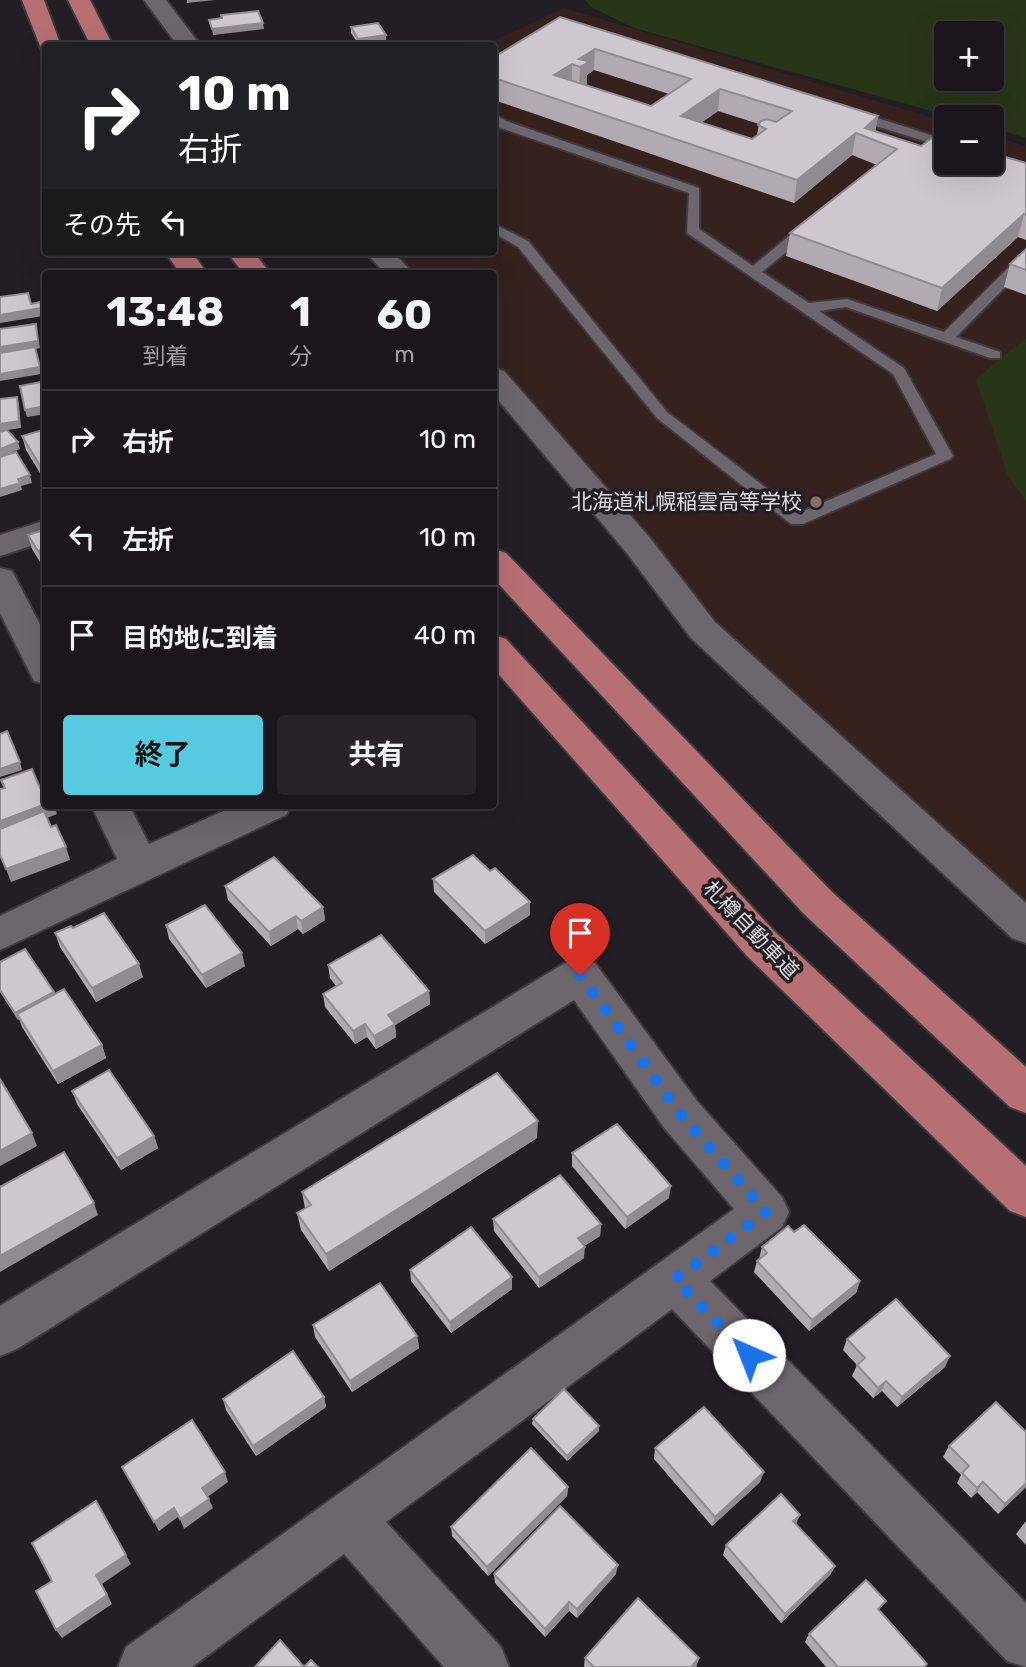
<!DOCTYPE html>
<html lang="ja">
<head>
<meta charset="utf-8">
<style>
  body { margin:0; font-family:Rubik,"Noto Sans JP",sans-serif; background:#272328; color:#f1f3f6; height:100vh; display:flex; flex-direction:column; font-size:26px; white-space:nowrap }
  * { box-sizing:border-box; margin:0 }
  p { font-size:23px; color:#9f9fa3 }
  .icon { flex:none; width:38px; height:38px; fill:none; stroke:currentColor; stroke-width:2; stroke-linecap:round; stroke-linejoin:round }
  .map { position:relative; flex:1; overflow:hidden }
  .panel { position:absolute; left:42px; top:270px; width:455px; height:539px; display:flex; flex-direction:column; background:#1a161b; border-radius:7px; box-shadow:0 7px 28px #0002,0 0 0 2px #38353a }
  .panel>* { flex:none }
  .hud { position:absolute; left:42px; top:42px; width:455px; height:214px; border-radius:7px; box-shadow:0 7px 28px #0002,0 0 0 2px #38353a; background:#202124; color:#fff; overflow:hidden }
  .buttons { position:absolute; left:934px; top:21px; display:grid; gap:14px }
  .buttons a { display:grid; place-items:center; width:70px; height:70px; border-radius:7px; background:#1a161b; box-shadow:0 7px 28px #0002,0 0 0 2px #38353a; font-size:35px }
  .pin { position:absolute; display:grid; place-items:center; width:60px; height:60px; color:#fff; margin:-72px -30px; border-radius:50% 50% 50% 0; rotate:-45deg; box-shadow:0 0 7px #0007 }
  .pin .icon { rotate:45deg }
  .me { position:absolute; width:77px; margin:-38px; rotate:316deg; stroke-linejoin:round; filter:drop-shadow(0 0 5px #0008) }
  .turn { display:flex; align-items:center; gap:24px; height:147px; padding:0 21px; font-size:32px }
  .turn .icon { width:91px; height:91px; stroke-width:2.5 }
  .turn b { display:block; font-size:49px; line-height:60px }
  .then { display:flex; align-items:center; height:66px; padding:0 21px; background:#0003; gap:14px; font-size:26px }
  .eta { display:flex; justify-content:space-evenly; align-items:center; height:119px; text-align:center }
  .eta b { font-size:42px; font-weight:700; line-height:49px }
  .primary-button { display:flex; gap:14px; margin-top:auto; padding:14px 21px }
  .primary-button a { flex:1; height:80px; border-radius:7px; background:#55cae0; color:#111; font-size:28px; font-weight:700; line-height:80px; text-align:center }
  .primary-button a+a { background:#272328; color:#f1f3f6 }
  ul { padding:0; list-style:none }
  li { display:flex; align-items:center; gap:21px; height:98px; padding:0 21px; border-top:2px solid #38353a }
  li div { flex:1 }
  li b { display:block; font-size:26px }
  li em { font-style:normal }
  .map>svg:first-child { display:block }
</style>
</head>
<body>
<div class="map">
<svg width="1026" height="1667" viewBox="0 0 1026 1667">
  <rect width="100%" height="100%" fill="#231e24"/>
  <!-- education -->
  <path fill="#35221e" d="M564 8 947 122V163H992V136L1026 146V905L720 629 494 375V273H403L384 252H494V46L484 45Z"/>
  <!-- green -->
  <g fill="#293517" fill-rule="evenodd">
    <path d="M585 0H1026V138L992 128V117H953L634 28 591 7ZM947 33H992V79H947Z"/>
    <path d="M1026 338V501L1008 476 976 379Z"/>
  </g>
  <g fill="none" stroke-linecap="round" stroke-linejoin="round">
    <!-- service casing -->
    <g stroke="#3f3b3f" stroke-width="4">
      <g id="service">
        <path d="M850 112H858L947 140V148L850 118Z"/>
        <path d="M494 114 506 121 699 188V229L753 266 802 225H812V231L762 272 809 303 847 299 944 332 1021 255 1026 254V266L956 337 1000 352V358H990L846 307 819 311 904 368 953 456 950 459 803 524H791L657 418 518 247 494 233V224L528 241 667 412 799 513 936 454 893 374 687 233 689 193 498 127 494 123Z"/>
      </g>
    </g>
    <!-- minor casing -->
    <g stroke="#3f3b3f" stroke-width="4">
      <g id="minor">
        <path d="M144 0H166L201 46H178Z"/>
        <path d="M365 252H393L413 273H385Z"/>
        <path d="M494 368 504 371 650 538 715 622 1026 903V943L1012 938 691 638 626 552 494 395Z"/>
        <path d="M46 520V541L0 556V535Z"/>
        <path d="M0 568 12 571 46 636V684L34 681 0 613Z"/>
        <path d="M91 805H129L149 844 237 805H292L286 815 0 950V916L117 859Z"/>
        <path d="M580 958 595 963 697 1101 782 1197 789 1212 782 1227 710 1281 1026 1603V1667L1007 1661 672 1309 386 1522 501 1647 509 1667H444L344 1554 192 1667H118L126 1647 734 1209 665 1129 574 1000 17 1349 0 1356V1306L565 963Z"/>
      </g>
    </g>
    <!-- motorway casing -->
    <g stroke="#3f3b3f" stroke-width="4">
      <g id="motorway">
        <path d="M22 0H44L61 46H46V52L42 51Z"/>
        <path d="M68 0H90L113 46H91Z"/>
        <path d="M165 252H192L207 273H180Z"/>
        <path d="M227 252H254L270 273H243Z"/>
        <path d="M494 549 506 553 832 892 1026 1067V1113L1010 1107 804 914 494 579Z"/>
        <path d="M494 635 506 639 775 932 1026 1166V1217L1010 1211 747 956 494 669Z"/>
      </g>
    </g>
    <!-- service -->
    <use href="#service" fill="#6d676d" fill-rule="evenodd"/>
    <!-- minor -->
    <use href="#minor" fill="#6d676d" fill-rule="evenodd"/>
    <!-- motorway -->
    <use href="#motorway" fill="#b66f73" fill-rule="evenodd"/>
  </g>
  <!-- wall -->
  <g fill="#b1abb1" fill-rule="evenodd">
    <path d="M560 17 878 116 875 131 921 146 1026 163V240L1018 237 937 311 786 256 790 233 877 165 852 155 794 203 494 100V57ZM594 70 669 94 651 106 586 85 587 83V75ZM718 111 759 124 757 135 752 139 702 122Z"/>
    <path d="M351 27 386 42 359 45 351 33Z"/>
    <path d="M1026 249V295L1004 287 1010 264Z"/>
    <path d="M46 429V483L26 450 22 436Z"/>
    <path d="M46 529V563L42 565 32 549 28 535Z"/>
    <path d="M490 871 530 915 485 944 434 892 433 879Z"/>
    <path d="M225 886 323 907 325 920 303 934 298 929 271 946 228 900Z"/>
    <path d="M166 925 245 966 206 988 169 939Z"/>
    <path d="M73 928 143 977 96 1002 60 947 55 933Z"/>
    <path d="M0 962 55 994 102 1045 106 1058 58 1084 22 1027 19 1019 18 1020 0 992Z"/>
    <path d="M328 965 429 991 430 1004 395 1025 396 1037 376 1049 367 1037 355 1044 325 1007 323 994 336 986 330 978Z"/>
    <path d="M72 1091 154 1136 158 1148 121 1170 77 1104Z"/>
    <path d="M537 1138 329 1271 301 1230 297 1213 305 1208 302 1192Z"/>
    <path d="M572 1153 669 1198 625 1229 572 1166Z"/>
    <path d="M493 1219 601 1224 600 1236 584 1246V1258L539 1288 494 1231Z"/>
    <path d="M794 1232 860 1281 856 1293 809 1331 754 1272 757 1261 759 1259 762 1247Z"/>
    <path d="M410 1270 512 1289 451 1333 411 1281Z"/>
    <path d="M313 1325 417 1336 419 1348 352 1392 315 1337Z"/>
    <path d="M847 1339 945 1367 897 1407 882 1391 873 1398 852 1376 857 1365 843 1350Z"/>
    <path d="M324 1397 326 1407 256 1456 226 1410 223 1399Z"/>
    <path d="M533 1419 599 1426V1431L567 1461 532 1424Z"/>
    <path d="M1026 1432V1487L998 1514 977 1492 971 1498 957 1483 961 1475 943 1457 949 1446Z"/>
    <path d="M655 1448 760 1482 712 1526 654 1459Z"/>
    <path d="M568 1487 567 1496 488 1576 452 1536 451 1527Z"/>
    <path d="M1026 1521V1545L1016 1534Z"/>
    <path d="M796 1525 835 1566 830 1575 781 1623 723 1555 726 1545Z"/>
    <path d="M494 1574H616L577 1618 569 1611 545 1637 495 1583Z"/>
    <path d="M880 1611 927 1664 925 1667H826L805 1642 809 1634Z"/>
    <path d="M585 1658H699L696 1667H585L584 1666Z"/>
  </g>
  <!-- shaded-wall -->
  <g fill="#908b90">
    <path d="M187 0H215L187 3Z"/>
    <path d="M263 23 264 29 213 35 212 29Z"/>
    <path d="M386 35V42L359 45 358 39Z"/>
    <path d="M595 49 594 70 587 75V83L585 86 579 89 580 67 579 59Z"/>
    <path d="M572 64V86L554 75Z"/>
    <path d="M720 89 718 111 680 138 681 116Z"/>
    <path d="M878 116 874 139 865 128Z"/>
    <path d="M856 133 852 155 794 203 797 180Z"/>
    <path d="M1024 214 1018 237 937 311 942 288Z"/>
    <path d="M41 308 43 316 0 323V315Z"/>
    <path d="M36 324 40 348 36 349 41 374 0 381V347Z"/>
    <path d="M17 397 19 404 21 428 0 431V424Z"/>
    <path d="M46 406V414L27 417 25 410Z"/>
    <path d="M18 442 20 449 0 457V449Z"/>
    <path d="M30 475 32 483 21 486 22 490 0 497V489L18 479Z"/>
    <path d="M42 549 46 563 42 565 38 551Z"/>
    <path d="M20 762 22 770 0 777V769Z"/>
    <path d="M46 804V805H54L57 814 0 837V821Z"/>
    <path d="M157 805H174L158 810Z"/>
    <path d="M66 847 70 860 11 882 6 869Z"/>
    <path d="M530 902V915L485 944V931Z"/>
    <path d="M323 907 325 920 303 934 301 921Z"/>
    <path d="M296 916 298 929 271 946 269 932Z"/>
    <path d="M242 953 245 966 206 988 202 975Z"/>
    <path d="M139 964 143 977 96 1002 92 988Z"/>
    <path d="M429 991 430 1004 395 1025 396 1037 376 1049 374 1036 388 1015Z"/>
    <path d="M54 992 57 999 17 1014 19 1019 18 1020 15 1013Z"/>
    <path d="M365 1024 367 1037 355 1044 353 1031Z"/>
    <path d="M102 1045 106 1058 58 1084 53 1071Z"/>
    <path d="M538 1121 537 1138 329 1271 326 1254Z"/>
    <path d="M32 1133 37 1146 0 1166V1151Z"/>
    <path d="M154 1136 158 1148 121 1170 117 1158Z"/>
    <path d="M671 1186 669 1198 625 1229 627 1217Z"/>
    <path d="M94 1203 98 1215 0 1272V1256Z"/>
    <path d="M601 1224 600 1236 578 1250V1238Z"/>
    <path d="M585 1247 584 1258 539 1288V1277Z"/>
    <path d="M512 1277V1289L451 1333 450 1322Z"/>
    <path d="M860 1281 856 1293 809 1331 812 1320Z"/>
    <path d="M417 1336 419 1348 352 1392 350 1381Z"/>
    <path d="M950 1356 945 1367 897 1407 902 1397Z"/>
    <path d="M886 1381 882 1391 873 1398 878 1388Z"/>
    <path d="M324 1397 326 1407 256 1456 253 1446Z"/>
    <path d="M599 1426V1431L567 1461V1456Z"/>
    <path d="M225 1472 228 1482 206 1498 202 1488Z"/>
    <path d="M764 1472 760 1482 712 1526 715 1517Z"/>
    <path d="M983 1482 977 1492 971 1498 977 1488Z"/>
    <path d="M1026 1483V1487L998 1514 1005 1504Z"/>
    <path d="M568 1487 567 1496 488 1576 487 1567Z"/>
    <path d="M209 1499 213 1508 184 1529 180 1519Z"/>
    <path d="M96 1501 131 1564 102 1584 112 1604 62 1638 56 1630 96 1575Z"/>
    <path d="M174 1508 178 1517 159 1531 154 1522Z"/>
    <path d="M800 1515 796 1524 793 1521Z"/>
    <path d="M618 1565 616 1574 577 1618V1609Z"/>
    <path d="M835 1566 830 1575 781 1623 785 1614Z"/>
    <path d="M569 1602V1611L545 1637V1629Z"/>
    <path d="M699 1658 696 1667H691Z"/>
  </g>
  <!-- building -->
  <g fill="#cec7ce" stroke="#908b90" stroke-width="2" fill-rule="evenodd">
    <path d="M258 11 263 23 212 29 209 20 222 18 221 15Z"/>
    <path d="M560 17 878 116 865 128 921 146 936 135 947 138V163H992V153L1026 163V215L1024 214 942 288 790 233 897 149 856 133 797 180 494 78V57ZM595 49 691 79 651 106 554 75 572 64 580 67 586 64 588 61 579 59ZM720 89 792 111 776 122 767 119 761 121 758 125 766 129 752 139 681 116Z"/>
    <path d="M378 23 386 35 358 39 351 27Z"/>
    <path d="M1026 249V270L1010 264Z"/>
    <path d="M28 293 31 304 40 302 41 308 0 315V297Z"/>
    <path d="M36 324 38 341 0 347V329Z"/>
    <path d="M35 347 40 367 0 374V353Z"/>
    <path d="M46 381V406L25 410 20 386Z"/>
    <path d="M17 397 19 421 0 424V399Z"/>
    <path d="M46 429V474H45L22 436Z"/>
    <path d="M7 430 18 442 0 449V432Z"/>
    <path d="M16 452 30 475 18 479 20 483 0 489V457Z"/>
    <path d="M46 529V555L42 549 38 551 28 535Z"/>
    <path d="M7 731 20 762 0 769V734Z"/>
    <path d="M32 769 40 788 46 787V804L0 821V789L5 788 1 780Z"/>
    <path d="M44 811 51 827 56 825 66 847 6 869 0 855V829Z"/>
    <path d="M473 855 490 871 495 868 530 902 485 931 433 879Z"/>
    <path d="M274 857 323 907 301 921 296 916 269 932 225 886Z"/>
    <path d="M205 905 242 953 202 975 166 925Z"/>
    <path d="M104 913 139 964 92 988 55 933 71 926 73 928Z"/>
    <path d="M381 935 429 991 388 1015 395 1024 374 1036 365 1024 353 1031 323 994 342 983 328 965Z"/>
    <path d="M25 949 54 992 15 1013 0 990V962Z"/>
    <path d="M64 989 102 1045 53 1071 17 1014Z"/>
    <path d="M109 1070 154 1136 117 1158 72 1091Z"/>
    <path d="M497 1073 538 1121 326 1254 297 1213 311 1205 302 1192Z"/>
    <path d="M0 1079 32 1133 0 1151Z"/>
    <path d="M617 1124 671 1186 627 1217 572 1153Z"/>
    <path d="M64 1152 94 1203 0 1256V1187Z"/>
    <path d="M560 1175 601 1224 578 1238 585 1247 539 1277 493 1219Z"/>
    <path d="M804 1225 860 1281 812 1320 757 1261 767 1253 762 1247 788 1226 794 1232Z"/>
    <path d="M471 1227 512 1277 450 1322 410 1270Z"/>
    <path d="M380 1283 417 1336 350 1381 313 1325Z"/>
    <path d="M896 1299 950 1356 902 1397 886 1381 878 1388 857 1365 865 1358 847 1339Z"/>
    <path d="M293 1351 324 1397 253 1446 223 1399Z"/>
    <path d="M564 1389 599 1426 567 1456 533 1419Z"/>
    <path d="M996 1402 1026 1432V1483L1005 1504 983 1482 977 1488 962 1473 969 1466 949 1446Z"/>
    <path d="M704 1407 764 1472 715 1517 655 1448Z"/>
    <path d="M192 1420 225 1472 202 1488 209 1499 180 1519 174 1508 154 1522 122 1467Z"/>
    <path d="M531 1448 568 1487 487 1567 451 1527Z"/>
    <path d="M781 1494 800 1515 793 1521 835 1566 785 1614 726 1545Z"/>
    <path d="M96 1501 126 1555 96 1575 107 1595 56 1630 36 1591 52 1581 32 1543Z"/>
    <path d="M560 1506 618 1565 577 1609 569 1602 545 1629 494 1574Z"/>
    <path d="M866 1580 886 1601 878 1609 927 1664 924 1667H838L809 1634Z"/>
    <path d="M638 1598 699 1658 691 1667H594L585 1658Z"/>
    <path d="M280 1640 304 1667 311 1660 318 1667H255Z"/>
  </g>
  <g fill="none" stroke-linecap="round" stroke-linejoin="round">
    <!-- route -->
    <path stroke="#1a73e8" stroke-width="12" stroke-dasharray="0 21.6" d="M580 975 681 1115 766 1212 675 1279 749 1355"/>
  </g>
  <!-- markers -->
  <circle fill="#8d6e63" stroke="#231e24" stroke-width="2.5" cx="816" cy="502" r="7"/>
  <g text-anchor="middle" stroke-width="7" stroke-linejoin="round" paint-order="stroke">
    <!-- poi labels -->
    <g font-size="21" fill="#dfdcdf" stroke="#231e24" text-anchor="end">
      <text x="802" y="509">北海道札幌稲雲高等学校</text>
    </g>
    <!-- street labels -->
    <g font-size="21" fill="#dfdcdf" stroke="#231e24">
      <text transform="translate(751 930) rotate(46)" y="7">札樽自動車道</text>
    </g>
  </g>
</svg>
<div class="buttons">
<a>+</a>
<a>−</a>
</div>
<div class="pin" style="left:580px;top:975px;background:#d93025"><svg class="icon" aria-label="arrive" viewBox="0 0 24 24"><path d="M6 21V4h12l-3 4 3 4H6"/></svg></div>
<svg class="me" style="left:749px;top:1355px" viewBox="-20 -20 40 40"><circle r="19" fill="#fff"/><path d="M0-13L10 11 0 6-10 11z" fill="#1a73e8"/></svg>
<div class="hud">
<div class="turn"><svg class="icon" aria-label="right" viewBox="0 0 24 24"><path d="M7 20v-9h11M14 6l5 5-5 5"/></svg><div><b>10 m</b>右折</div></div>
<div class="then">その先<svg class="icon" aria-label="left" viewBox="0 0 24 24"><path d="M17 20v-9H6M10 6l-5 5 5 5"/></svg></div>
</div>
<section class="panel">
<div class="eta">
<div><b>13:48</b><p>到着</p></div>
<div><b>1</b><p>分</p></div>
<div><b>60</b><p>m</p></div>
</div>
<ul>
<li><svg class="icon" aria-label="right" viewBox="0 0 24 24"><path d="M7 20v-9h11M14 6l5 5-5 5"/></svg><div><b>右折</b></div><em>10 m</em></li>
<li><svg class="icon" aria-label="left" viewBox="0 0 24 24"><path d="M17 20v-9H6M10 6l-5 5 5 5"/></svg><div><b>左折</b></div><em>10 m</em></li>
<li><svg class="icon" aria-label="arrive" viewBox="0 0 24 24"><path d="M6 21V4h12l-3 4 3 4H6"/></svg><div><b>目的地に到着</b></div><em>40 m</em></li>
</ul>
<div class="primary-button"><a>終了</a><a>共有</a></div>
</section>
</div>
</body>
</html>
